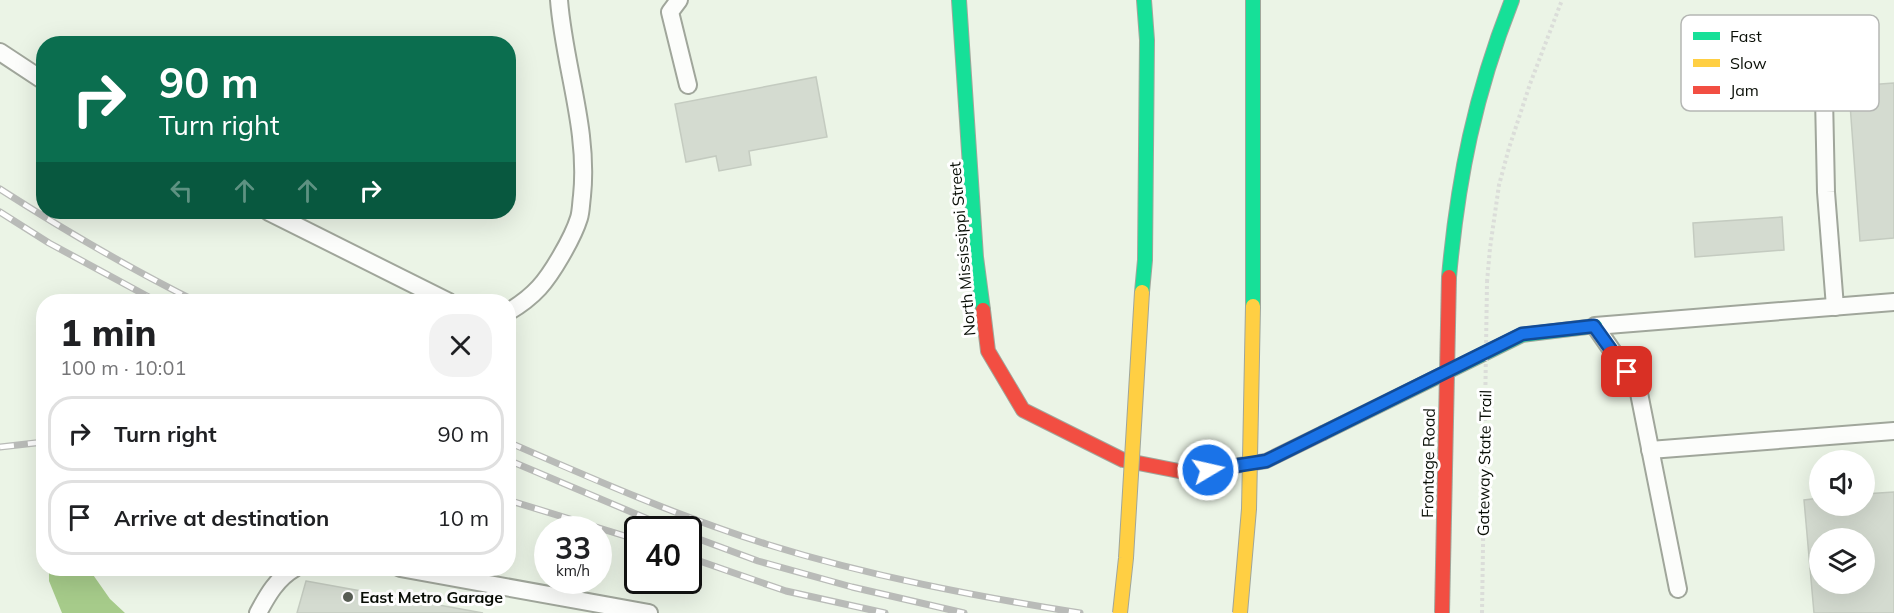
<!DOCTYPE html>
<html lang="en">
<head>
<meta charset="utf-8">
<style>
  body { margin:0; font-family:Mulish,sans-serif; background:#f2f2f2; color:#202124; height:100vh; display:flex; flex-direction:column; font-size:22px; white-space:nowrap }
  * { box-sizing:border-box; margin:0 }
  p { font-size:20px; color:#757577 }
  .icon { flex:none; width:33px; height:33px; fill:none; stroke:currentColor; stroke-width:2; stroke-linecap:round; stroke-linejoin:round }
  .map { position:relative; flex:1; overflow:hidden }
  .sheet { position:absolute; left:36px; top:294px; width:480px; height:282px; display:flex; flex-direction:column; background:#fff; border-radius:24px; box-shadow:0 6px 24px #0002 }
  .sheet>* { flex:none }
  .banner { position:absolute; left:36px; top:36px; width:480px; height:183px; border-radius:24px; box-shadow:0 6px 24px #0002; background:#0b6e4f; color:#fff; overflow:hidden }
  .tools { position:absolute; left:1809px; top:450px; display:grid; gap:12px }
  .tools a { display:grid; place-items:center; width:66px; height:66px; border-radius:50%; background:#fff; box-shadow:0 6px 24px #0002; font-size:30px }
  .speed { position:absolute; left:534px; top:516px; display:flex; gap:12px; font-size:30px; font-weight:700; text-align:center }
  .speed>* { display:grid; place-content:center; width:78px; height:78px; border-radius:50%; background:#fff; box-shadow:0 6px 24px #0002; line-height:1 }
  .speed small { font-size:15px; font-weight:400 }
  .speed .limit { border:3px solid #111; border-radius:9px; background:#fff; color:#111 }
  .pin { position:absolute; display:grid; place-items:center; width:51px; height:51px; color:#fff; margin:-26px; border-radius:12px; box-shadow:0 3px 9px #0006 }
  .me { position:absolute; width:66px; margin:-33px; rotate:81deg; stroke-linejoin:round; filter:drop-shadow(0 0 4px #0008) }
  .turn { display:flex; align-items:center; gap:21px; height:126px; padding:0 24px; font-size:27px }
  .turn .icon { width:78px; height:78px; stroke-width:2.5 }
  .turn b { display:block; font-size:42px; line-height:51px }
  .lanes { display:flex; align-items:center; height:57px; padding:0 24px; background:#0003; justify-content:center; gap:30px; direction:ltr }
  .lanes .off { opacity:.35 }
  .round { display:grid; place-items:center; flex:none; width:63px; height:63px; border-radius:24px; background:#f2f2f2 }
  .summary { display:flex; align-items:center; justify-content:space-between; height:102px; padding:0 24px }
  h1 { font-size:36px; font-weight:800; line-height:45px }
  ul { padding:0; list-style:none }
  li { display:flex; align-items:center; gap:18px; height:75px; margin:0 12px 9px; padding:0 12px; border:3px solid #e0e0e0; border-radius:24px }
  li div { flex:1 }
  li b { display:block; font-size:22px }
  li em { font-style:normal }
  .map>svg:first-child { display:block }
</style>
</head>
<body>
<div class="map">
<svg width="1894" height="613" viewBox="0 0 1894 613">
  <rect width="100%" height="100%" fill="#ebf4e6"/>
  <!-- water -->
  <path fill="#a6cb8a" d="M49 569H89L110 599 125 613H62L49 581Z"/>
  <!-- building -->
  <g fill="#d4dbd0" stroke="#c4cbc0" stroke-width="1.5" fill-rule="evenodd">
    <path d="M816 77 827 137 749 151 751 165 719 171 716 156 686 162 675 104Z"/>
    <path d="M1894 83V238L1860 241 1850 104 1868 103 1867 85Z"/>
    <path d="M1782 217 1784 250 1695 257 1693 223Z"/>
    <path d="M1894 492V613H1814L1804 500 1820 498V506H1864V494ZM1820 538H1864V584H1820Z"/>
    <path d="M306 581 483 613H297Z"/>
  </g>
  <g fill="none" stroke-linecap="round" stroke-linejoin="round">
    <!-- lane casing -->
    <g stroke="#a0a69b" stroke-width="20">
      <g id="lane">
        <path d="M679 0 670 12 688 85"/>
        <path d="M0 52 44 81"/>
        <path d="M269 212 449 302"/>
        <path d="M1835 307 1826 192 1824 97 1827 92 1831 91 1867 88"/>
        <path d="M508 312C535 296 546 282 561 256 568 244 575 231 579 218 581 212 581 203 582 196 589 129 564 66 559 0"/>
        <path d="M1650 450 1894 431"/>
        <path d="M400 568 649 613"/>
        <path d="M1678 589 1638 388 1595 326 1894 302"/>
        <path d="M258 613C267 596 277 578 295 568"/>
      </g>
    </g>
    <!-- fast casing -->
    <g stroke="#a0a69b" stroke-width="16">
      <g id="fast">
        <path d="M959 0 976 257 983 310"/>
        <path d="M1253 0V306"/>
        <path d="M1449 277C1458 177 1475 94 1512 0"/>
        <path d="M1142 292 1145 260 1147 40 1144 0"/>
        <path d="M1323 433 1522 335 1595 326"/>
      </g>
    </g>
    <!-- jam casing -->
    <g stroke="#a0a69b" stroke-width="16">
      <path id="jam" d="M983 310 988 351 1023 410 1123 460 1189 473 1266 461 1323 433"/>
    </g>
    <!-- path -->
    <path stroke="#dbddd9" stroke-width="4" stroke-dasharray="3 3" stroke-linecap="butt" d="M1487 282 1490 248 1499 185 1509 148 1530 84 1562 0"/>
    <!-- lane -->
    <use href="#lane" stroke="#fcfdfb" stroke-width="16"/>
    <!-- fast -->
    <use href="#fast" stroke="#16e098" stroke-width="14"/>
    <!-- jam -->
    <use href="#jam" stroke="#f24e42" stroke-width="14"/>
    <!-- rail casing -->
    <g stroke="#b9bbb8" stroke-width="7">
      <g id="rail">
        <path d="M0 189C64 230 129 268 197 302"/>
        <path d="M0 212 49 243 158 302"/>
        <path d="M508 442C593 479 677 516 766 544 869 576 974 596 1080 613"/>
        <path d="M0 447 44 442"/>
        <path d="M508 460 674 530"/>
        <path d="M508 500 638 540"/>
        <path d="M688 535 758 561 852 587 964 613"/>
        <path d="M688 557 786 591 885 613"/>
      </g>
    </g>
    <!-- rail -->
    <use href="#rail" stroke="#fff" stroke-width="4.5" stroke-dasharray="14" stroke-linecap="butt"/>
    <!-- slow-bridge casing -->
    <g stroke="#a0a69b" stroke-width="16" stroke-linecap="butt">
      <g id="slow-bridge">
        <path d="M1120 613 1126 558 1142 292"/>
        <path d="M1240 613 1249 509 1253 306"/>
      </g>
    </g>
    <!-- jam-bridge casing -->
    <g stroke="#a0a69b" stroke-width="16" stroke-linecap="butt">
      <path id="jam-bridge" d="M1442 613 1449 277"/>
    </g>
    <!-- path-bridge -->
    <path stroke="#dbddd9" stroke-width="4" stroke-dasharray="3 3" stroke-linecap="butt" d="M1482 613 1487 282"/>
    <!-- slow-bridge -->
    <use href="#slow-bridge" stroke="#ffcf43" stroke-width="14"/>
    <!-- jam-bridge -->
    <use href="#jam-bridge" stroke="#f24e42" stroke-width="14"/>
  </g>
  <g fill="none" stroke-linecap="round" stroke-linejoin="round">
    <!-- route casing -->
    <g stroke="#114b97" stroke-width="15">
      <path id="route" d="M1208 470 1266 461 1522 334 1594 326 1627 372"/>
    </g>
    <!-- route -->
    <use href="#route" stroke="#1a73e8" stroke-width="10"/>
  </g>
  <!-- markers -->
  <circle fill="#585e54" stroke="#fff" stroke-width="2" cx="348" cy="597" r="6"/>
  <g text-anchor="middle" stroke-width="6" stroke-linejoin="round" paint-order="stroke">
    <!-- street labels -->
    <g font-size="16" fill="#090e06" stroke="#fff">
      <text transform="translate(962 249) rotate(-95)" y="6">North Mississippi Street</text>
      <text transform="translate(1428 463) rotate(-89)" y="6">Frontage Road</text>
      <text transform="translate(1484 463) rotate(-89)" y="6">Gateway State Trail</text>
    </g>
    <!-- poi labels -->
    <g font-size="16" font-weight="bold" fill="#090e06" stroke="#fff" text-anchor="start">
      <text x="360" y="603">East Metro Garage</text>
    </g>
  </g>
  <!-- legend -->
  <rect x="1681" y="15" width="198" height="96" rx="9" fill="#fff" stroke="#b5b7b4" stroke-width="1.5"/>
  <rect x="1693" y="32" width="27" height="8" fill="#16e098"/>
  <rect x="1693" y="59" width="27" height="8" fill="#ffcf43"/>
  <rect x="1693" y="86" width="27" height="8" fill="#f24e42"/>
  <g font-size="16" fill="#090e06">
    <text x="1730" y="42">Fast</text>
    <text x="1730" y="69">Slow</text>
    <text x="1730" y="96">Jam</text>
  </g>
</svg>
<div class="tools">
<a><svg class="icon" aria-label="sound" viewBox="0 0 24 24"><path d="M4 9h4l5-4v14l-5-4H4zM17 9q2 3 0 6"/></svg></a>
<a><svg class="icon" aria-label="layers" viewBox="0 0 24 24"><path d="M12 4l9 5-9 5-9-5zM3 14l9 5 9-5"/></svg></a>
</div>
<div class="speed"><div>33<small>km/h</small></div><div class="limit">40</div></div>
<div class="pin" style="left:1627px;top:372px;background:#d93025"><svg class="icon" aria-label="arrive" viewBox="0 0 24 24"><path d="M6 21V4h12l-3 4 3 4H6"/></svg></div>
<svg class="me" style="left:1208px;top:470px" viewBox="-20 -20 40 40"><circle r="17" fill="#1a73e8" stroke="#fff" stroke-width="3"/><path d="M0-11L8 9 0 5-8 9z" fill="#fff"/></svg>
<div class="banner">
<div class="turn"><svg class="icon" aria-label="right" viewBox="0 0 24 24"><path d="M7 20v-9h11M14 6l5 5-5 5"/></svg><div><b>90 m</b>Turn right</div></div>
<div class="lanes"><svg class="icon off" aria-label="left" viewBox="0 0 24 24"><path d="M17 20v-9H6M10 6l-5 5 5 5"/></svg><svg class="icon off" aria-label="ahead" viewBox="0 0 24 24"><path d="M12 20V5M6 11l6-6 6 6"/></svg><svg class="icon off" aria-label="ahead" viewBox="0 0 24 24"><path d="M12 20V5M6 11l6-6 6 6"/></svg><svg class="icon" aria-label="right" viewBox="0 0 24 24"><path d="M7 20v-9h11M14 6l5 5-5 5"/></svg></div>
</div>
<section class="sheet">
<div class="summary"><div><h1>1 min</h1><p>100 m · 10:01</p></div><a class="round"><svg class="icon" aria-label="close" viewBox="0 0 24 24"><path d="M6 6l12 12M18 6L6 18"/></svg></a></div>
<ul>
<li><svg class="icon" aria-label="right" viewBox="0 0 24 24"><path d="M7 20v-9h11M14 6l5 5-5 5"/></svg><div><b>Turn right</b></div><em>90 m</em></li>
<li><svg class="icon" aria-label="arrive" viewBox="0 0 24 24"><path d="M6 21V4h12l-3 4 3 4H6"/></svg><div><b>Arrive at destination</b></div><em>10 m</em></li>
</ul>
</section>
</div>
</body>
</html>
